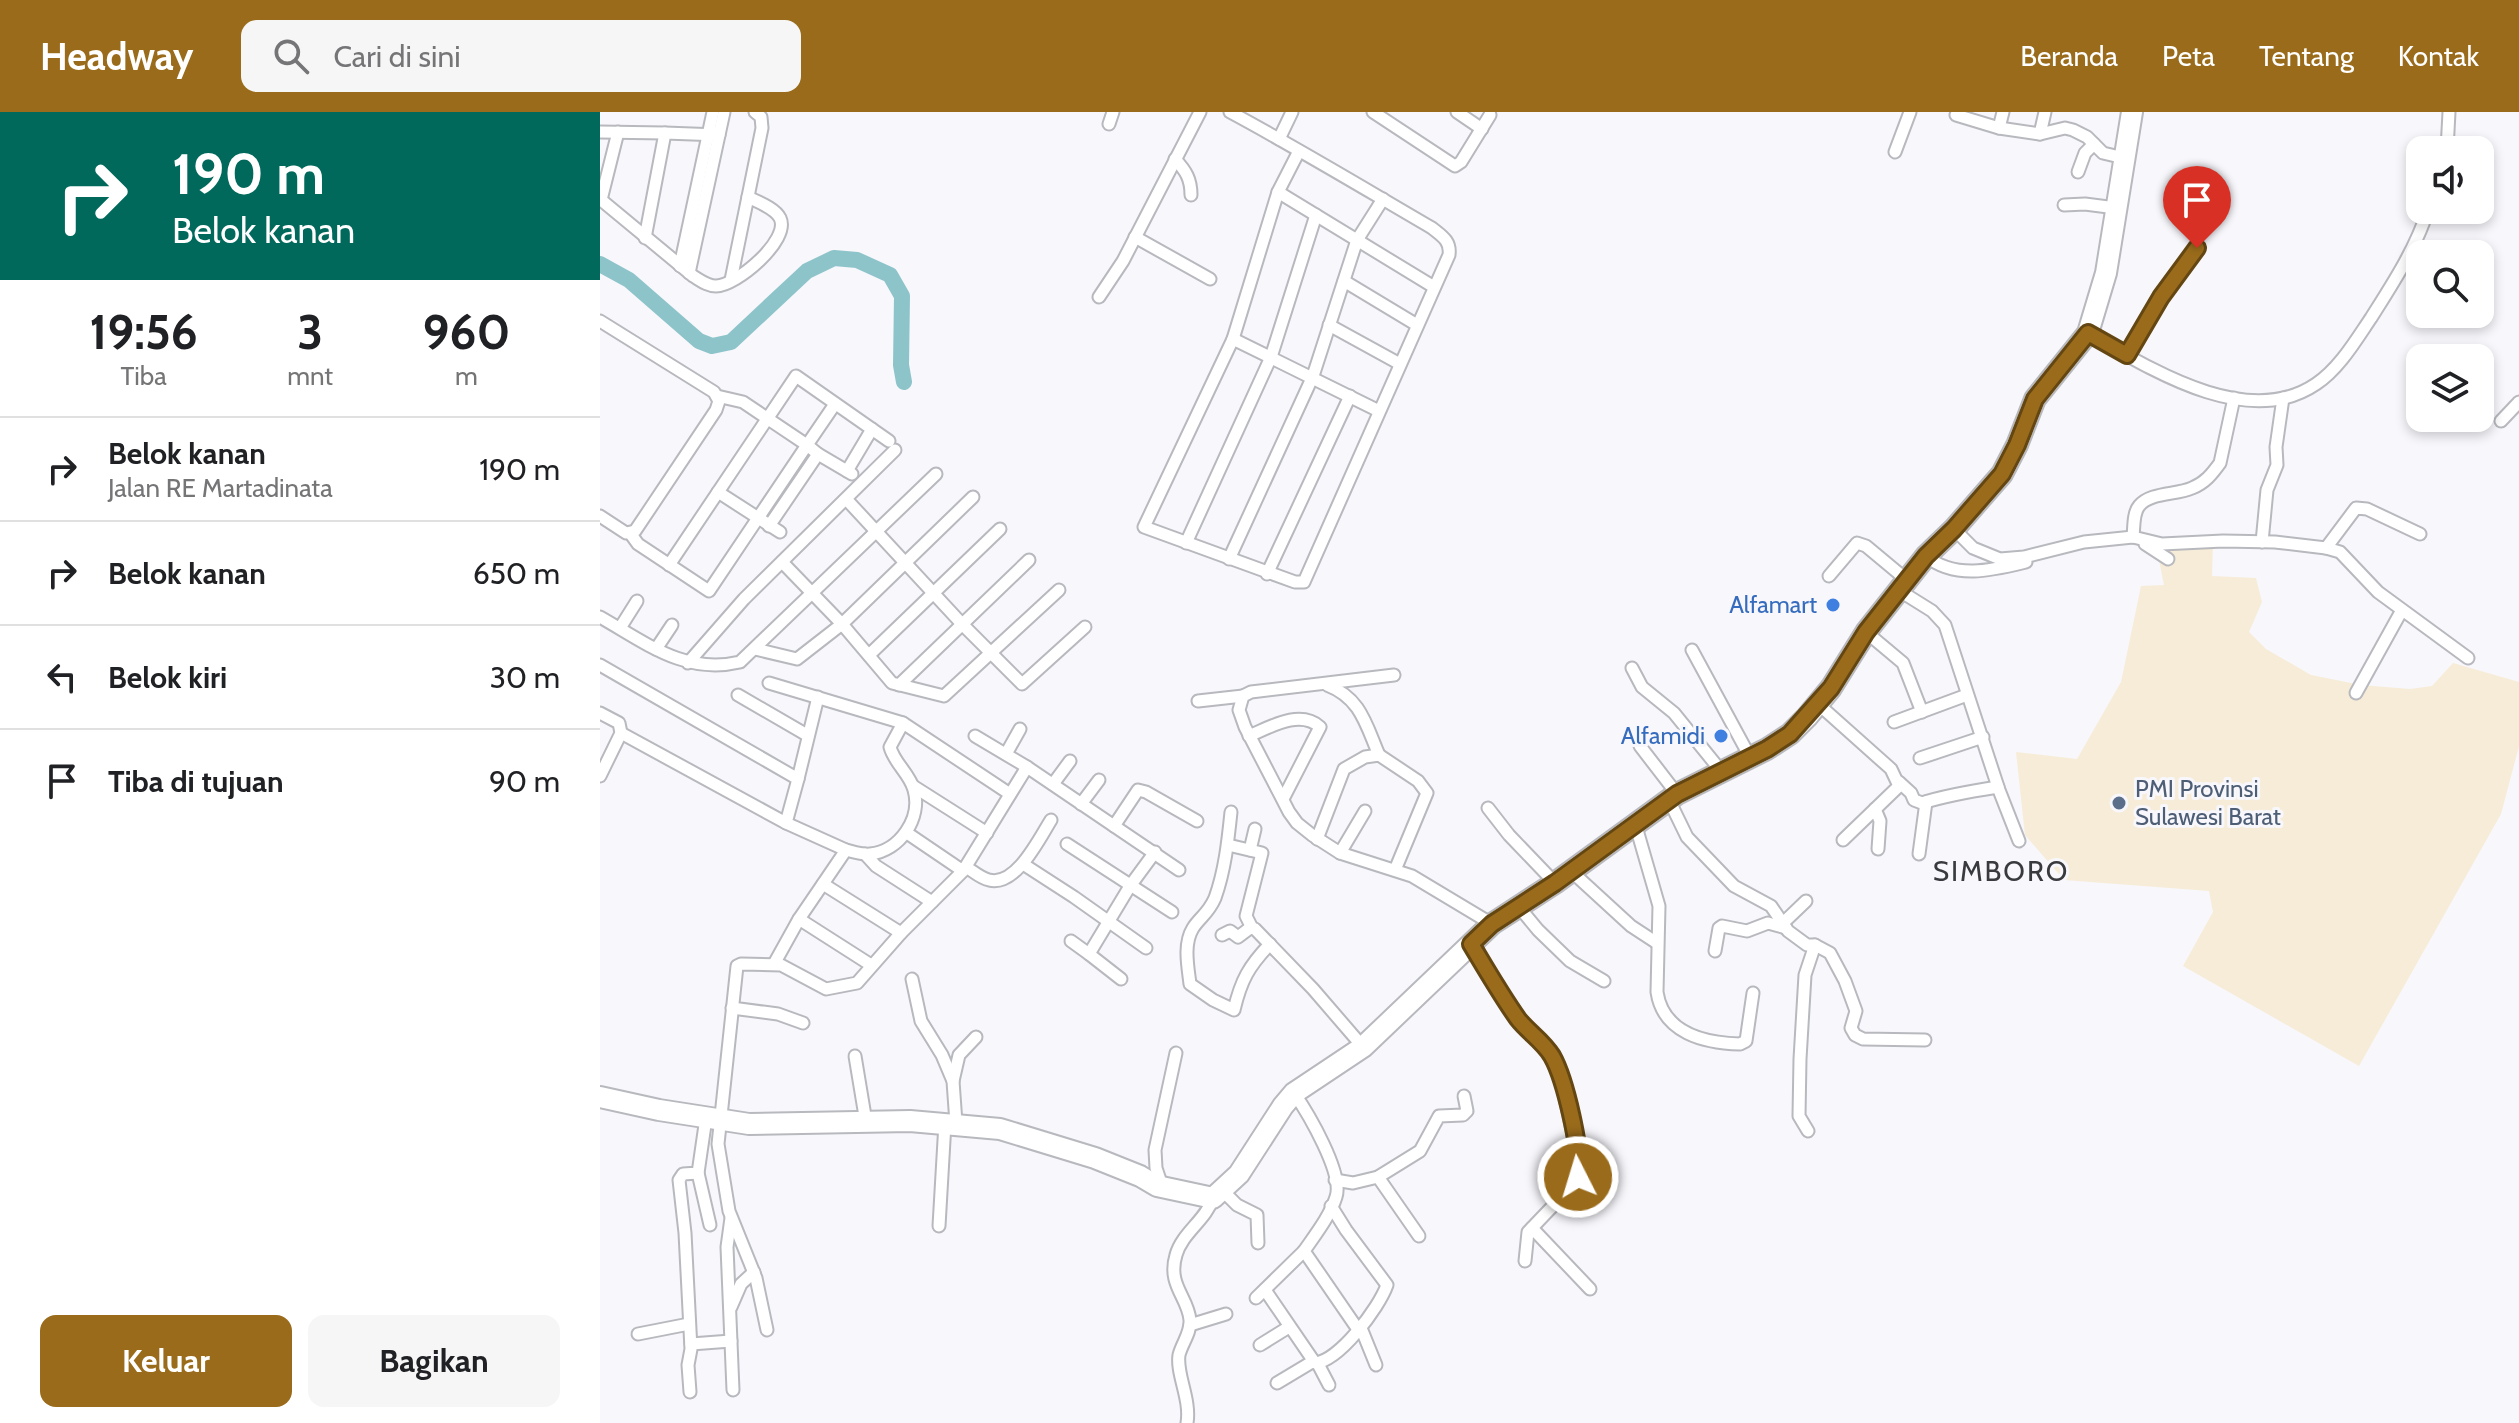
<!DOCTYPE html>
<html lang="id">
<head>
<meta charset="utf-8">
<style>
  body { margin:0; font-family:Cabin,sans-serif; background:#f6f6f6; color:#202124; height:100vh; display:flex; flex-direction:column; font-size:30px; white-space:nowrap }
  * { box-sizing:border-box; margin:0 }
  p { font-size:26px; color:#757577 }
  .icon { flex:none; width:44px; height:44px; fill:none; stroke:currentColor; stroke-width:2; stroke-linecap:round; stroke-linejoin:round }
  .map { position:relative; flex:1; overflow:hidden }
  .panel { display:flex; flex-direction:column; background:#fff; width:600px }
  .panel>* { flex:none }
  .hud { background:#00695c; color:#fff; overflow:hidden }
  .fabs { position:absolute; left:1806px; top:24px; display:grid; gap:16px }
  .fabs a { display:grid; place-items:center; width:88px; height:88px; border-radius:16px; background:#fff; box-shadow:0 4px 12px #0003; font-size:40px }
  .pin { position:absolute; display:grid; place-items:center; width:68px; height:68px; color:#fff; margin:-82px -34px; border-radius:50% 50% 50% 0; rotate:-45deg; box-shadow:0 0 8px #0007 }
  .pin .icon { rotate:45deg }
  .me { position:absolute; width:88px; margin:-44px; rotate:355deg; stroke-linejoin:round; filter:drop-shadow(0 0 6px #0008) }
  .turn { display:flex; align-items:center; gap:28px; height:168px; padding:0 40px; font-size:36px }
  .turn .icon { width:104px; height:104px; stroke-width:2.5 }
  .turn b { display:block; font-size:56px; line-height:68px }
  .eta { display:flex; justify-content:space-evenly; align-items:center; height:136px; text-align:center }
  .eta b { font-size:48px; font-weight:800; line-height:56px }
  .cta { display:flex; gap:16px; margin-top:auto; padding:16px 40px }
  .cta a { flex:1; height:92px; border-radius:16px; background:#996b1b; color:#fff; font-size:32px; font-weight:800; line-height:92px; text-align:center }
  .cta a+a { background:#f6f6f6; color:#202124 }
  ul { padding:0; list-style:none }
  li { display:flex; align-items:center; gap:24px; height:104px; padding:0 40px; border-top:2px solid #e0e0e0 }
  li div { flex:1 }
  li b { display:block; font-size:30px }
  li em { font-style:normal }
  header { display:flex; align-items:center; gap:48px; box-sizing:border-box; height:112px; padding:0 40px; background:#996b1b; color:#fff }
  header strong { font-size:38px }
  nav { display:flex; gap:44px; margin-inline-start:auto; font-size:28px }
  .search { width:560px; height:72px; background:#f6f6f6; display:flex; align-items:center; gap:20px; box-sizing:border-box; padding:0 28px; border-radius:16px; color:#757577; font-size:30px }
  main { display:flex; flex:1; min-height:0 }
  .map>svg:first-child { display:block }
</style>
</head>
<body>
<header>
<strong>Headway</strong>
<div class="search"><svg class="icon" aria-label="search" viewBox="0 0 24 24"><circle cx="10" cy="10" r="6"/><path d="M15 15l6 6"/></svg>Cari di sini</div>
<nav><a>Beranda</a><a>Peta</a><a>Tentang</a><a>Kontak</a></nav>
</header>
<main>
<section class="panel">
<div class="hud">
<div class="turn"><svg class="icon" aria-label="right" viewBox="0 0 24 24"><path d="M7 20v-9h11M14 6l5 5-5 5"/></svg><div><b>190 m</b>Belok kanan</div></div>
</div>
<div class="eta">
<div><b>19:56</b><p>Tiba</p></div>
<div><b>3</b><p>mnt</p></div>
<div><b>960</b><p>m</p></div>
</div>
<ul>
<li><svg class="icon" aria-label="right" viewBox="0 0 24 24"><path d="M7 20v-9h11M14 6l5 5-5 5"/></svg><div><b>Belok kanan</b><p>Jalan RE Martadinata</p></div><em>190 m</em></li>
<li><svg class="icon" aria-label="right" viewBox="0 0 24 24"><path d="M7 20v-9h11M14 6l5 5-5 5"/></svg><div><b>Belok kanan</b></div><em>650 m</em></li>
<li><svg class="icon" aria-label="left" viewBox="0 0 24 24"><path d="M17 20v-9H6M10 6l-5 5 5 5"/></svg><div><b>Belok kiri</b></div><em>30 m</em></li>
<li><svg class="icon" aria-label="arrive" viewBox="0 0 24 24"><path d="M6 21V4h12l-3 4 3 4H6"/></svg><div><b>Tiba di tujuan</b></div><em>90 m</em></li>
</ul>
<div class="cta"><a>Keluar</a><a>Bagikan</a></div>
</section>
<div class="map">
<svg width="1919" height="1311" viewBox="0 0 1919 1311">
  <rect width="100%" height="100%" fill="#f7f7fc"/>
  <!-- medical -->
  <path fill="#f7ecd7" d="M1613 431 1612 464 1656 466 1662 490 1649 520 1666 537 1711 563 1761 573 1810 577 1832 574 1853 551 1919 570V634L1901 702 1759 954 1583 854 1613 800 1609 779 1464 768 1425 723 1416 640 1477 647 1521 570 1541 474 1564 473 1558 443 1570 434Z"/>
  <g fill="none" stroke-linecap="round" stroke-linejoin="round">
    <!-- river -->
    <path stroke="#8dc4ca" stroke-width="16" d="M0 152 29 168 99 229 112 234 131 230 207 159 234 146 257 148 290 163 302 184 301 253 304 270"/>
    <!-- street casing -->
    <g stroke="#b8b9be" stroke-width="15">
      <g id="street">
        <path d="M630 0C699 37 765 77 832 116 842 124 851 129 849 143L704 470H695L544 415 633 227 678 80 699 39"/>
        <path d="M773 0 855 54 861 50 890 3"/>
        <path d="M857 0 882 17"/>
        <path d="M1356 3 1399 16 1440 22 1445 0"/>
        <path d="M509 12 513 0"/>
        <path d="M1399 16 1403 0"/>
        <path d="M0 20 65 21"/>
        <path d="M1440 22 1465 16 1473 18 1487 25 1503 41 1524 46"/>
        <path d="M679 27 692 0"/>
        <path d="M1847 38 1849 0"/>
        <path d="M1295 40 1310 0"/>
        <path d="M575 47C586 59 591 67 591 83"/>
        <path d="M1478 60 1485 41 1494 32"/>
        <path d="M678 80 834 175"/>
        <path d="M0 87 93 164C100 168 107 174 116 174 136 174 191 128 180 106 175 96 158 90 148 85"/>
        <path d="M1 88 18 20"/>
        <path d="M1464 93 1485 92 1516 96"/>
        <path d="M535 125 610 167"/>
        <path d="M45 126 65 21 119 23"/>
        <path d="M80 154 113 0"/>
        <path d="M89 161 124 0"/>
        <path d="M131 168 162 16 161 5 155 0"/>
        <path d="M744 169 817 213"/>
        <path d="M499 185 523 149 600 0"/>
        <path d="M0 209 114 280 119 289 116 298 35 419 26 421 0 404"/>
        <path d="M729 213 800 252"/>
        <path d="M1488 221C1549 256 1647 319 1716 272 1739 257 1756 228 1771 206 1793 171 1815 138 1828 98"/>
        <path d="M633 227 779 299"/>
        <path d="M1527 243 1561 185 1597 136"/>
        <path d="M1901 309 1919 290"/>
        <path d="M218 342 252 362"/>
        <path d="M247 359 272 317"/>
        <path d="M118 380 180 420"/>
        <path d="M247 388 362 512 422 572 485 515"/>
        <path d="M169 414 218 342 207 333 235 292"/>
        <path d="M1354 417 1373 436 1400 447 1424 445 1484 430 1533 425 1562 432 1623 429 1675 430 1726 436 1740 440 1778 480 1868 546"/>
        <path d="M30 421 38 432 109 479 207 333 143 290 117 284"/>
        <path d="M1533 425C1534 416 1533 401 1539 394 1550 380 1577 383 1592 376 1605 371 1612 362 1620 351L1634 286"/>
        <path d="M1662 430 1667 378 1677 353 1676 335 1683 286"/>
        <path d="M586 431 671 245 716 103"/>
        <path d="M1545 432 1568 447"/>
        <path d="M1726 436 1756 396 1767 397 1820 422"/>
        <path d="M1326 444C1355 468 1393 458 1426 450"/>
        <path d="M629 447 713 264 757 128 783 87"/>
        <path d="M182 450 242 512 373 385"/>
        <path d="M69 453 196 264 289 329"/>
        <path d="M667 462 750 284"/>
        <path d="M1229 464 1257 431 1266 434 1308 469"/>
        <path d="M1300 479 1332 499 1345 513 1399 678 1419 729"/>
        <path d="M0 505C46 531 85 563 140 550L336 362"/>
        <path d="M20 516 37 489"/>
        <path d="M1266 520 1303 551 1322 600"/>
        <path d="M56 537 72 513"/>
        <path d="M155 537 197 547 242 512 292 571 344 584 459 478"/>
        <path d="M1092 538 1150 645"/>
        <path d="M269 543 400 417"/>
        <path d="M88 551 144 487 295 338"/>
        <path d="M0 553 198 667 186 711 246 738 199 807 174 852"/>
        <path d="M1032 556 1042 575 1074 601 1121 659"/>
        <path d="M794 563 651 580 643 584 639 598 645 615 689 700 697 711 712 723 740 741 812 764 892 812"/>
        <path d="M169 571 303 611 410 682"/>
        <path d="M299 573 429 448"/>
        <path d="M727 573C761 586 766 613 779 643"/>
        <path d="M1756 581 1802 498"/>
        <path d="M138 583 207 623"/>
        <path d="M598 589 643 584"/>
        <path d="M1217 591 1291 657 1299 674 1243 728"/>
        <path d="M0 601 19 611 21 621 0 664"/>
        <path d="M1294 610 1367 583"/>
        <path d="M21 621 186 711"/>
        <path d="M649 624C670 615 700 597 720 615L683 687"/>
        <path d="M1040 634 1077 682"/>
        <path d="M406 642 420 617"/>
        <path d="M1320 646 1383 625"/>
        <path d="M427 655 579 758"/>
        <path d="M198 667 218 585"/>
        <path d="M1299 670 1311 681 1314 688 1322 691C1347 683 1372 679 1398 675"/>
        <path d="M453 672 470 649"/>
        <path d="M313 674 387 721"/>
        <path d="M1069 688 1087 725 1134 774 1171 794 1188 819 1207 833H1215L1205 863 1200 947 1199 1004 1208 1019"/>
        <path d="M481 692 499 668"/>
        <path d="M888 696 909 723 955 771"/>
        <path d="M1275 697 1280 709 1278 737"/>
        <path d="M631 700C628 729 625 758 615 786 608 802 600 805 593 816 583 832 588 855 590 872L613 888 634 898C641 868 649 854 670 832"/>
        <path d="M1035 711 1059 794 1057 880C1063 921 1104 931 1140 932L1146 929 1153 881"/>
        <path d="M514 714 538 678 546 680 597 709"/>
        <path d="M307 721 363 759"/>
        <path d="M717 727 744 657 765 645 779 643 818 669 827 681 795 758"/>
        <path d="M467 732 572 800"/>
        <path d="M628 733 662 741 646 804 652 816"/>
        <path d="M246 738C254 740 262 743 270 742 300 739 322 706 314 678 310 662 294 651 290 635L303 611"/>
        <path d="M650 738 655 717"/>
        <path d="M740 741 765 699"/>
        <path d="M265 742 276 754 332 790"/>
        <path d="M1319 742 1326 690"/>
        <path d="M423 752 474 785 546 836"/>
        <path d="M366 755C373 759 380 766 389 768 416 775 439 727 451 708"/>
        <path d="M971 759 1031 814 1057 831"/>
        <path d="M223 772 301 821"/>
        <path d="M919 795 938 818 970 849 1004 869"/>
        <path d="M199 807 271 853"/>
        <path d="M1183 811 1206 789"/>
        <path d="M622 823 630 819 638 825 650 816 655 817 713 877 763 935"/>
        <path d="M471 829 489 842"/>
        <path d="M871 832 904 887 928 919 944 933 959 958 978 1046V1065L972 1074 928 1120 925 1149"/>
        <path d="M1215 833 1230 841 1245 869 1256 899 1251 916 1255 923 1263 927 1325 928"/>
        <path d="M1115 839 1119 816 1122 814 1147 819 1168 811 1186 816"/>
        <path d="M312 867 321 909 342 943 353 969 356 1011"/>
        <path d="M521 867 489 842 530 774 555 740"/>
        <path d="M132 896 178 902 203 911"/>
        <path d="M255 944 266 1010"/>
        <path d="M353 969 359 943 376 925"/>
        <path d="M694 981C708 1001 744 1062 736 1085 730 1104 715 1123 704 1139L759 1219"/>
        <path d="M98 1061 110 1113"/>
        <path d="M778 1065 820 1039 839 1004 863 1003 867 999 864 984"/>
        <path d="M735 1068 753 1071 778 1065 819 1124"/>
        <path d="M562 1074 556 1056 555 1038 576 941"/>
        <path d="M622 1078 637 1093 657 1103 658 1131"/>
        <path d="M131 1106 127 1135 133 1278"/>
        <path d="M339 1114 345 1011"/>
        <path d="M932 1116 990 1177"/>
        <path d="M665 1178 715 1251C739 1249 779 1196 787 1173L746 1118 731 1094"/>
        <path d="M656 1186 704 1139"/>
        <path d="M131 1195 141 1172 154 1160"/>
        <path d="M590 1213 626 1202"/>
        <path d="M761 1216 776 1253"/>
        <path d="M167 1218 156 1166 129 1099 118 1032 137 854 141 852 181 853 226 877 257 871 301 821 363 759 427 655 375 624"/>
        <path d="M38 1222 89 1212"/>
        <path d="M91 1232 131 1229"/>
        <path d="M660 1233 689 1215"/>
        <path d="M718 1252 729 1273"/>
        <path d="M677 1271 712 1250"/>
        <path d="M90 1280 88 1253 91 1237 85 1121 79 1068 83 1062 98 1061 106 1006"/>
        <path d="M587 1311C591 1287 576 1262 579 1243 582 1231 591 1221 590 1208 588 1185 567 1173 576 1143 582 1121 606 1108 613 1086"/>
      </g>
    </g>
    <!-- highway casing -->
    <g stroke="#b8b9be" stroke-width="24">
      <path id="highway" d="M0 985 59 998 149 1012 310 1009 400 1017 495 1046 540 1064 557 1074 613 1086 639 1062 683 994 694 981 763 935 892 812 955 771 1077 682 1167 637 1190 622 1207 605 1231 576 1266 520 1326 444 1354 417 1402 362 1417 333 1435 287 1488 221 1506 161 1532 0"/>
    </g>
    <!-- street -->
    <use href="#street" stroke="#fff" stroke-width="11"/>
    <!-- highway -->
    <use href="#highway" stroke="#fff" stroke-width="20"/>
  </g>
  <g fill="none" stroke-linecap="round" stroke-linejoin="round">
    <!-- route casing -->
    <g stroke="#634612" stroke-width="20">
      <path id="route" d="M978 1065C982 1039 965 967 952 944 943 929 928 920 918 907 901 883 886 857 871 832L892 812 955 771 1077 682 1167 637 1190 622 1231 576 1266 520 1326 444 1354 417 1402 362 1417 333 1435 287 1488 221 1527 243 1561 185 1597 136"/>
    </g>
    <!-- route -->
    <use href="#route" stroke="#996b1b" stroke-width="14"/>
  </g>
  <!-- markers -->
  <g fill="#3f7fe0" stroke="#f7f7fc" stroke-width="3">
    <circle cx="1233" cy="493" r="8"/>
    <circle cx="1121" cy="624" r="8"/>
  </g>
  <circle fill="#5c6f8a" stroke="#f7f7fc" stroke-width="3" cx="1519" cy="691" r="8"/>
  <g text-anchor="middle" stroke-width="6" stroke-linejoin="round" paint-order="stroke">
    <!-- shop labels -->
    <g font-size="24" fill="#366cbe" stroke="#f7f7fc" text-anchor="end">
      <text x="1217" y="501">Alfamart</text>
      <text x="1105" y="632">Alfamidi</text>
    </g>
    <!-- service labels -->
    <g font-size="24" fill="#4e5e75" stroke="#f7f7fc" text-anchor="start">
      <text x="1535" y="685">PMI Provinsi<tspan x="1535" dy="28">Sulawesi Barat</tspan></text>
    </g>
    <!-- quarter labels -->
    <g font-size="28" letter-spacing="2" fill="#393a3e" stroke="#f7f7fc">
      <text x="1401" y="769">SIMBORO</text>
    </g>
  </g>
</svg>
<div class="fabs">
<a><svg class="icon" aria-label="sound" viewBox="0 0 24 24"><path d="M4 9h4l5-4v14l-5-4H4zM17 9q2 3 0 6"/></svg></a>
<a><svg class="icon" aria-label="search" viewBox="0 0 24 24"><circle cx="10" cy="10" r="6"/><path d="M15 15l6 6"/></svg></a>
<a><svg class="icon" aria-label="layers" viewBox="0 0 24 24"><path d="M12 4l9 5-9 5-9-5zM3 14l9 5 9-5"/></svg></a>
</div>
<div class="pin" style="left:1597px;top:136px;background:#d93025"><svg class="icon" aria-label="arrive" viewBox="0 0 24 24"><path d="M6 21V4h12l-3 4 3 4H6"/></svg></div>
<svg class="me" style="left:978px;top:1065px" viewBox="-20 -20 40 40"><circle r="17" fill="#996b1b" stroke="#fff" stroke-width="3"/><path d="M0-11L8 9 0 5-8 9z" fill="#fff"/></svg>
</div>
</main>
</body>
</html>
